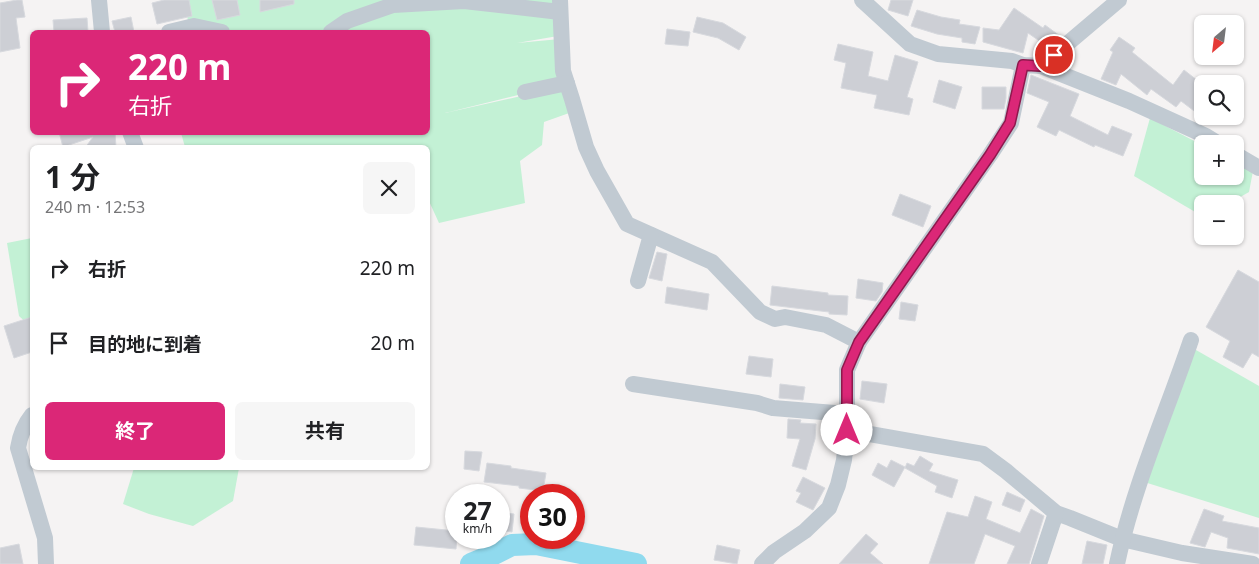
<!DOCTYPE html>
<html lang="ja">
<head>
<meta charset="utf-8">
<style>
  body { margin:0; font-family:"Noto Sans","Noto Sans JP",sans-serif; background:#f6f6f6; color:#202124; height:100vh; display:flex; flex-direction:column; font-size:19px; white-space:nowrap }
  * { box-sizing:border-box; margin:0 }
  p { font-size:16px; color:#757577 }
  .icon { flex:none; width:28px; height:28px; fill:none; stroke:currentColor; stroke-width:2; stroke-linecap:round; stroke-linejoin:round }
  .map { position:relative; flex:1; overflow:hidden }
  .details { position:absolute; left:30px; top:145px; width:400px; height:325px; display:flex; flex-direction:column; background:#fff; border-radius:8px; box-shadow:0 1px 4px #0004 }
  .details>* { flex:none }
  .top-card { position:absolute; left:30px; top:30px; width:400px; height:105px; border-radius:8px; box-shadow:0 1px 4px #0004; background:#db2777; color:#fff; overflow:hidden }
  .needle { width:32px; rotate:208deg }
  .fabs { position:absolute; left:1194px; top:15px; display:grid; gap:10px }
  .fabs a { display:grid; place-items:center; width:50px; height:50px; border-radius:8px; background:#fff; box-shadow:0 1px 4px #0004; font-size:25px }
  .speed { position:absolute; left:445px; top:484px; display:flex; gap:10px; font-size:25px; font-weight:700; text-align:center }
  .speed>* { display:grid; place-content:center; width:65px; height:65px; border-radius:50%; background:#fff; box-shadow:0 1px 4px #0004; line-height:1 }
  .speed small { font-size:12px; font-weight:400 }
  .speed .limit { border:8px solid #d22; background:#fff; color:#111 }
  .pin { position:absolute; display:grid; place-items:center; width:42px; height:42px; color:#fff; margin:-21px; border:2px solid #fff; border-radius:50%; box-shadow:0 1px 5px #0007 }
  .me { position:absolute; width:55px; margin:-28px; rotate:0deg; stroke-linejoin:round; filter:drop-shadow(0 0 4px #0008) }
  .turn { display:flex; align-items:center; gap:18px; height:105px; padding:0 15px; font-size:22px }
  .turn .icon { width:65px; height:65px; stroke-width:2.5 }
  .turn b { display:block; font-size:35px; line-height:42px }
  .round { display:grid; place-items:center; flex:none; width:52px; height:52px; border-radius:8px; background:#f6f6f6 }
  .head { display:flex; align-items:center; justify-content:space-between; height:85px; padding:0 15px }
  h1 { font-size:30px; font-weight:700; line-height:38px }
  .action { display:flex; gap:10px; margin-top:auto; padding:10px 15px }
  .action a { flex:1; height:58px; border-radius:8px; background:#db2777; color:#fff; font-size:20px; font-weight:700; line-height:58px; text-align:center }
  .action a+a { background:#f6f6f6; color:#202124 }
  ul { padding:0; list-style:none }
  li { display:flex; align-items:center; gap:15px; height:75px; padding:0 15px }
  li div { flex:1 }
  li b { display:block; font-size:19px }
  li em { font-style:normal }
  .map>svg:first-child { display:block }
</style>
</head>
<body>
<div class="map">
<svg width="1259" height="564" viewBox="0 0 1259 564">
  <rect width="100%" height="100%" fill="#f5f3f3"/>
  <!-- green -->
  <g fill="#c3f1d5">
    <path d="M187 0H558V36L517 43 560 39 567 83 445 113 566 86 572 112 544 122 542 145 520 161 525 203 439 223 428 199V148L185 147 181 133 428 132V32H188Z"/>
    <path d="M1150 118 1202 145V176H1235V161L1253 171 1249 192 1228 204H1202V216L1134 176Z"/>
    <path d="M32 238V328L19 316 7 243Z"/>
    <path d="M1189 346 1259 386V518L1141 481Z"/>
    <path d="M134 468H239L233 501 193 526 149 514 123 504Z"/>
  </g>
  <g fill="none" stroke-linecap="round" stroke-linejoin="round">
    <!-- river -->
    <path stroke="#90daee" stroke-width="22" d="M471 564 488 557 512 545 536 544 636 564"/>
  </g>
  <!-- building -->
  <g fill="#cdcfd5" stroke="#d7d9de">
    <path d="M17 0H22L25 17 16 18 20 48 0 52V3Z"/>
    <path d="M164 0H189L192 16 157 24 152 3Z"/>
    <path d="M212 0H237L240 15 217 20Z"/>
    <path d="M260 0H294V4L260 12Z"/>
    <path d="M891 0H913L908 16 888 10Z"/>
    <path d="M1014 8 1043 28 1045 25 1060 36 1048 47 1028 33 1023 53 983 42V28L999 30Z"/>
    <path d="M917 10 941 17 960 20 959 24 980 27 975 44 962 42V38L937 34 911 26Z"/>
    <path d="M131 17 134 32H115L112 21Z"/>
    <path d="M697 17 723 23 746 37 739 50 718 38 693 32Z"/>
    <path d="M87 18 88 32H54L53 20Z"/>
    <path d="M667 29 690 32 688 46 665 44Z"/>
    <path d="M1119 37 1135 48 1132 52 1173 85 1184 70 1202 84V117L1181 101 1176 107 1151 89 1147 95 1121 74 1116 85 1101 79 1113 52 1110 50Z"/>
    <path d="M838 44 873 52 868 76 888 81 895 55 918 62 907 97 913 99 909 115 874 108 877 95 841 88 846 63 834 60Z"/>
    <path d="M1031 75 1079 94 1070 116 1108 135 1112 126 1132 134 1123 156 1095 145 1094 147 1059 130 1056 136 1037 127 1049 102 1027 93Z"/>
    <path d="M939 80 962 87 955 109 933 102Z"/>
    <path d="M982 87H1006V98L1004 109H982Z"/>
    <path d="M59 132H101V134L115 132 116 148H85L93 137 63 147Z"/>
    <path d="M900 194 931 206 923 227 892 215Z"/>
    <path d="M657 252 667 254 662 281 649 278Z"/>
    <path d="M1238 270 1259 282V357L1252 353 1243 368 1223 357 1230 341 1206 327Z"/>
    <path d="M858 279 883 283 882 292 876 301 856 298Z"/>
    <path d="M772 286 828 293V295L848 296 847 315 829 314V312L770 305Z"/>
    <path d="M667 287 709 294 707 310 665 303Z"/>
    <path d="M901 302 918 305 915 321 899 319Z"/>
    <path d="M32 317V352L14 358 4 326Z"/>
    <path d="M749 356 773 359 771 377 746 374Z"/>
    <path d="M862 381 887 384 884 403 860 399Z"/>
    <path d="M780 384 805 387 803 400 779 398Z"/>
    <path d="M788 419 801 420 800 423 816 424 815 439 806 470 792 466 800 439 787 438Z"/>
    <path d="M465 451 482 452 479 471 464 469Z"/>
    <path d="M920 456 933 464 929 471 958 480 952 498 935 492 937 486 905 468 907 463 914 466Z"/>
    <path d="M891 460 905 467 894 487 872 475 878 463 887 468Z"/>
    <path d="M487 463 511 466V468L546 473 543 491 519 488V486L484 482Z"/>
    <path d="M803 477 825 488 813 510 796 502 801 493 796 491Z"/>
    <path d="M1007 492 1025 500 1020 512 1002 505Z"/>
    <path d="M975 496 992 502 986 519 1020 533 1031 509 1044 516 1029 564H1007L1015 546 985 534 974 564H929L947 512 968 517Z"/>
    <path d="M1204 509 1224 516 1222 521 1259 528V554L1227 548 1228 538 1211 532 1205 547 1190 543Z"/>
    <path d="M499 512 514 514 512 532 499 530Z"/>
    <path d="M416 527 456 531V538H457L456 549 414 545Z"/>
    <path d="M866 534 878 544 870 553 883 564H839Z"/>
    <path d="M1087 541 1107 545 1103 564H1082Z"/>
    <path d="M19 544 23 564H0V548Z"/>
    <path d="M717 545 740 550 737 564 714 560Z"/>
  </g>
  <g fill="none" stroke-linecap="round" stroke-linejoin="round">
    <!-- minor -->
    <g stroke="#c1cad2" stroke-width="16">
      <path d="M99 0 102 32"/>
      <path d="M560 0 563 71 572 99 586 147 597 171 627 224 712 262 760 312 775 319 785 317 826 325 859 342"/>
      <path d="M862 0 910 44 938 54 1012 61 1023 65 1041 66 1129 101 1206 136 1219 144"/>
      <path d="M169 32 194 26 222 32"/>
      <path d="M331 32 347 21 393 5 464 1 560 12"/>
      <path d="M1041 66 1119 0"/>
      <path d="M525 92 567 83"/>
      <path d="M130 132 136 148"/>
      <path d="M1235 154 1259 168"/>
      <path d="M638 281 651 235"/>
      <path d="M633 384 757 403 773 408 847 414"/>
      <path d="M32 415C24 425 20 435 18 448L45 538 46 564"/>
      <path d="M847 430 983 454 1006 471 1056 513 1070 518 1122 539 1182 553 1253 564"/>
      <path d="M762 564 774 552 805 531 829 508 838 485 844 460 847 430V370L859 342 990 155 1011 123 1023 65"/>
      <path d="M1039 564 1056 513"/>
      <path d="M1117 564C1133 487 1166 414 1191 340"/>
    </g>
  </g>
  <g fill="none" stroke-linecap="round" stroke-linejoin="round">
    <!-- route casing -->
    <g stroke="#8e194d" stroke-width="12">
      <path id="route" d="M847 430V370L859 342 990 155 1010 123 1023 65 1040 66 1054 55"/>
    </g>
    <!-- route -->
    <use href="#route" stroke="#db2777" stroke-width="9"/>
  </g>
</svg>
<div class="fabs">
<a><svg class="needle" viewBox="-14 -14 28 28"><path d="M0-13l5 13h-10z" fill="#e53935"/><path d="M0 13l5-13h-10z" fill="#757577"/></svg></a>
<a><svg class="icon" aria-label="search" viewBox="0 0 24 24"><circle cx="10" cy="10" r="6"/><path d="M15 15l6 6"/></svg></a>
<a>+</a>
<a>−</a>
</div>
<div class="speed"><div>27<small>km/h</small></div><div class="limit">30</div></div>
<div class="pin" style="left:1054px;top:55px;background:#d93025"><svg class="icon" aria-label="arrive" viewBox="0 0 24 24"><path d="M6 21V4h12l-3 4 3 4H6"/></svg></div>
<svg class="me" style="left:847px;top:430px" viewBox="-20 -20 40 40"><circle r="19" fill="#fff"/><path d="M0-13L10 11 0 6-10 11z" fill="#db2777"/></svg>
<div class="top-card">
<div class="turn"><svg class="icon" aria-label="right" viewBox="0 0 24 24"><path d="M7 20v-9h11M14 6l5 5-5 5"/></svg><div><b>220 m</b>右折</div></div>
</div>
<section class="details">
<div class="head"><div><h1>1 分</h1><p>240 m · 12:53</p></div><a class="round"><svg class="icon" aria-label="close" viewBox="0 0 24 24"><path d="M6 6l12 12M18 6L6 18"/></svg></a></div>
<ul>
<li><svg class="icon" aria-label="right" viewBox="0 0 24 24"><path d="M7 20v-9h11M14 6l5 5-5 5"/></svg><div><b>右折</b></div><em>220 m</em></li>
<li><svg class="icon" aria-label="arrive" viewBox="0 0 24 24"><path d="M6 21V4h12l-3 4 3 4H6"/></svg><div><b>目的地に到着</b></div><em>20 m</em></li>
</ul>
<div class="action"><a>終了</a><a>共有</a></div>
</section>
</div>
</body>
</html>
